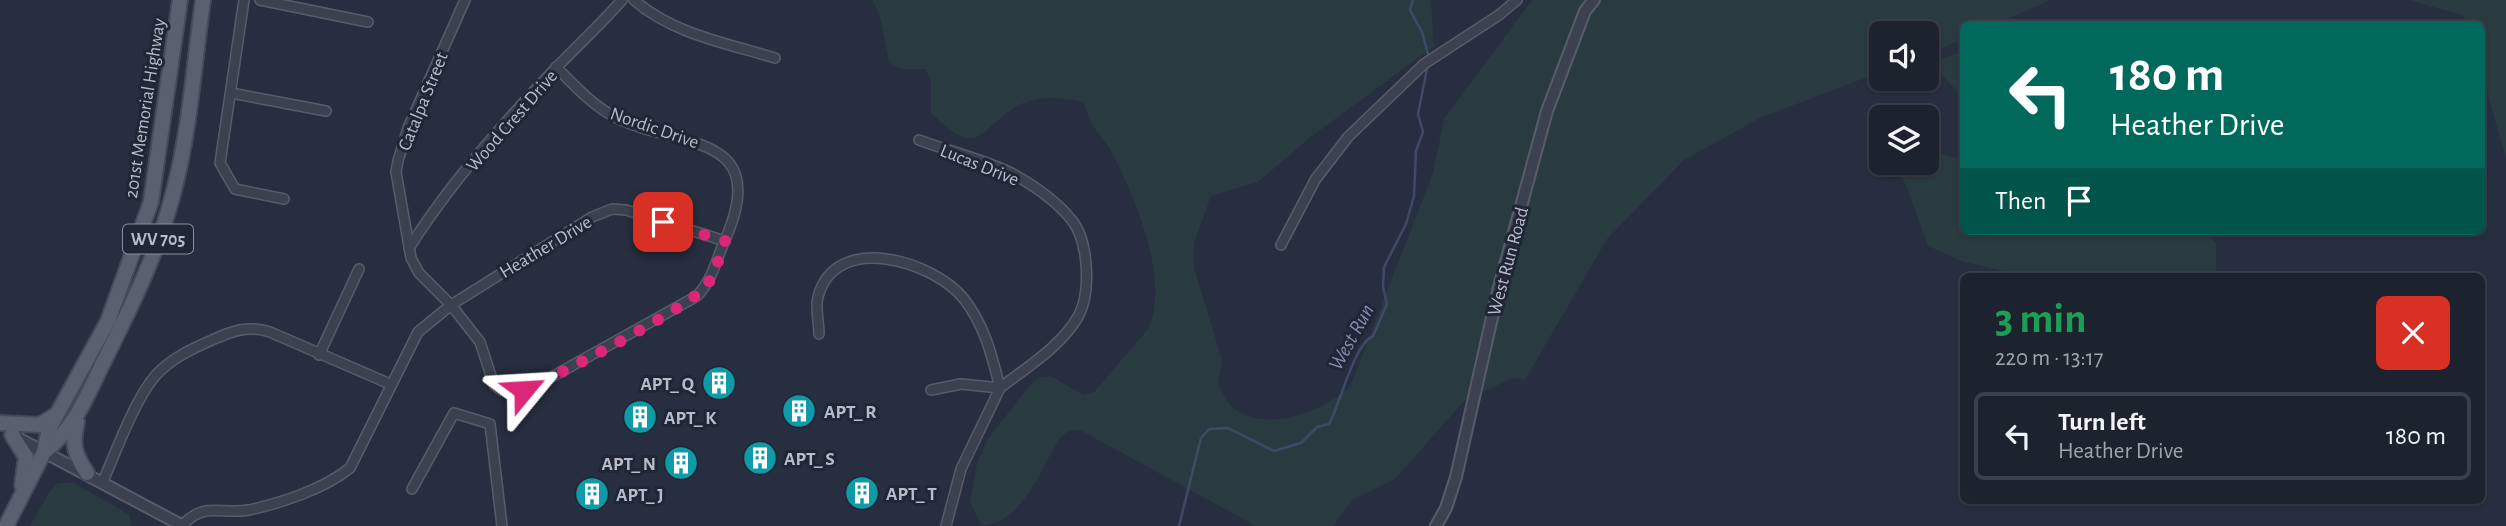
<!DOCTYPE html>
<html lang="en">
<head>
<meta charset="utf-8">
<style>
  body { margin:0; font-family:"Alegreya Sans",sans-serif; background:#252a37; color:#f1f3f6; height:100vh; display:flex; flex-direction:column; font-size:26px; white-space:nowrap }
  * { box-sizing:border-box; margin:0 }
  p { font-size:23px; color:#a0a4aa }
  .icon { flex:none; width:38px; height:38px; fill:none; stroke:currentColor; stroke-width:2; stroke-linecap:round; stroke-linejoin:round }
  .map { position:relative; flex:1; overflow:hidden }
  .panel { position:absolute; left:1960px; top:273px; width:525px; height:231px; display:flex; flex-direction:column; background:#1d222f; border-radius:10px; box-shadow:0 2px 5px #0004,0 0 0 2px #3b3f4b }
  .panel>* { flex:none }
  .top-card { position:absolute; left:1960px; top:21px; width:525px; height:214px; border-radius:10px; box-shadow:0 2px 5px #0004,0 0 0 2px #3b3f4b; background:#00695c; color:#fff; overflow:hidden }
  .buttons { position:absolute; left:1869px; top:21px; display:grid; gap:14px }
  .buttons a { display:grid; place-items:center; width:70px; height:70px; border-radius:10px; background:#1d222f; box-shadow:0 2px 5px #0004,0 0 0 2px #3b3f4b; font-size:35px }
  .pin { position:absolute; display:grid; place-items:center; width:60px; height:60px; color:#fff; margin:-30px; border-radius:14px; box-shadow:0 4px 10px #0006 }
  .me { position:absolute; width:77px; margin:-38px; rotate:63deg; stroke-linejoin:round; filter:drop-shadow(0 0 5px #0008) }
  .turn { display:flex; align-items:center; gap:24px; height:147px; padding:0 35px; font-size:32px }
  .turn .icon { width:91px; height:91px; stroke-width:2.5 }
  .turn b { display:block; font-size:49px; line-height:60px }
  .then { display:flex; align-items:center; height:66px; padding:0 35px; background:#0003; gap:14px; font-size:26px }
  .round { display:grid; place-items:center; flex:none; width:74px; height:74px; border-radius:10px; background:#252a37 }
  .summary { display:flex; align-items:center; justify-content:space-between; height:119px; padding:0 35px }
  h1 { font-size:42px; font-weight:700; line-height:52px; color:#1e9e55 }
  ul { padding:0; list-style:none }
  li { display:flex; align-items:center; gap:21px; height:88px; margin:0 14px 10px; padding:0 21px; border:4px solid #3b3f4b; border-radius:10px }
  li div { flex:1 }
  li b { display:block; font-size:26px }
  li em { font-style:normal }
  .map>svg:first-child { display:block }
</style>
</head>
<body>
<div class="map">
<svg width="2506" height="526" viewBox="0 0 2506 526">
  <rect width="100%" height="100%" fill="#272e3f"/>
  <!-- green -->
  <g fill="#293b40">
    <path d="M872 0H1431L1434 46 1312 136 1258 182 1211 196 1194 243V268L1222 360 1218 384C1222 391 1227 403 1233 408 1267 434 1323 411 1350 387L1433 173 1444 119 1532 0H2051L1995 24H1964L1963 38 1927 55V33H1881V72L1762 117 1684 160 1607 239 1525 380 1513 378 1465 400 1395 479 1352 500 1333 526H1256L1080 430 1068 431 1059 439C1041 469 1021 526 981 525L970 502 977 463 988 439 1029 386 1038 378 1051 376 1083 395 1094 392 1148 329C1171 280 1134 194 1110 149 1105 141 1098 135 1094 127 1089 120 1087 110 1083 102 1064 98 1038 95 1019 105 976 129 983 162 931 113V79L925 69H900L889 62 879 13Z"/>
    <path d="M2409 0H2506V158L2482 75V24H2466L2464 16Z"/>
    <path d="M1963 51H1964L1963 98 1932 63Z"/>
    <path d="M1927 150 1963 160 1964 231H2206L2216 243V276H2023L1961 261 1928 246 1906 185 1894 163H1927Z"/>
    <path d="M58 483H74L130 515 131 526H30L50 491Z"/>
  </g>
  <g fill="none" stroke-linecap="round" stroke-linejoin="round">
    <!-- stream -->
    <g stroke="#3f4a67" stroke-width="2.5">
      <path d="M1413 0 1410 10 1422 32 1429 58"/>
      <path d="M1179 526 1201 438 1209 429 1228 428 1274 451 1301 443 1317 427 1329 424C1341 402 1354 344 1373 336L1387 304 1383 287 1384 267 1406 224 1414 196 1416 151 1423 132 1418 114 1428 64"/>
    </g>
    <!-- minor casing -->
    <g stroke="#565c6a" stroke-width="12">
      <g id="minor">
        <path d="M244 0 220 163 235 189 284 199"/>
        <path d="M260 0 368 22"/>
        <path d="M465 0 408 128 398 161 396 172 411 258 419 273 451 305 480 342 494 385 501 390 512 392 539 384 697 296C713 279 716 260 725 240 774 129 674 149 613 116 591 104 574 85 556 67"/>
        <path d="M634 0C673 34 726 43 775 58"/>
        <path d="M231 93 326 111"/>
        <path d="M919 140C948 151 990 161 1015 175 1036 187 1055 200 1070 218 1089 239 1091 291 1079 315 1062 346 1027 367 1000 388L961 384 931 390"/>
        <path d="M1281 245 1315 180 1348 137 1424 64 1499 15 1517 0"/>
        <path d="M409 248C450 183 502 124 555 69 577 46 601 24 622 0"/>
        <path d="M819 334C819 323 815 307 818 297 835 231 934 261 964 299 985 326 992 356 1000 388L961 469 946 526"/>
        <path d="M319 355 359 269"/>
        <path d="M103 481C116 452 138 390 161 370 176 356 194 348 212 340 232 331 248 325 270 332L390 384"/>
        <path d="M412 489 454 413 490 424 502 526"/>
        <path d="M182 526C203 501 221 515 249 510 281 503 324 489 350 468L418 332 451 305 592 217 612 209 626 210 725 241"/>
      </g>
    </g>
    <!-- tertiary casing -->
    <g stroke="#565c6a" stroke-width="14">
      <g id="tertiary">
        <path d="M12 435 183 526"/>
        <path d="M1436 526 1446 508 1456 477 1498 291 1547 111 1585 11 1594 0"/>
      </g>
    </g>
    <!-- primary casing -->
    <g stroke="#454a59" stroke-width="18">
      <g id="primary">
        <path d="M77 422C72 444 74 454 87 473"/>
        <path d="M0 423 40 425 54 416"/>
        <path d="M12 435 26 457 22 485"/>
        <path d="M44 452C76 427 86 397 104 361 131 307 158 252 173 194 190 131 194 64 203 0"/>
        <path d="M6 526 44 452 49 429 108 321 151 202 180 0"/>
      </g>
    </g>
    <!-- minor -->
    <use href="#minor" stroke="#3b414f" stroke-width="9"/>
    <!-- tertiary -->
    <use href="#tertiary" stroke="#3b414f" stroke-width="10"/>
    <!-- primary -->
    <use href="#primary" stroke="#5a606f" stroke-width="14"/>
  </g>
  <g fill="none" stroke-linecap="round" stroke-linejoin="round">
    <!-- route -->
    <path stroke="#db2777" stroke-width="12" stroke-dasharray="0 21.6" d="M524 390C556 376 689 308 706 286 716 273 719 256 725 241L663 222"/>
  </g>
  <!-- icons -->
  <defs>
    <g id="building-disc" transform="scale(1.75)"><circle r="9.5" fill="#0f9aa8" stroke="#202635"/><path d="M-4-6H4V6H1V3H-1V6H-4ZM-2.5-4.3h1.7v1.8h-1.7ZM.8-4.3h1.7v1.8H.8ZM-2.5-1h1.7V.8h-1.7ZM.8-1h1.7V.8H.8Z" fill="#fff"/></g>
  </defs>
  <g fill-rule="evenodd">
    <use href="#building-disc" x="719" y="383"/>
    <use href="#building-disc" x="799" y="411"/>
    <use href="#building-disc" x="640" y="417"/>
    <use href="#building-disc" x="760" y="458"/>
    <use href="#building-disc" x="681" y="463"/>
    <use href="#building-disc" x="862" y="493"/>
    <use href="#building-disc" x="592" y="494"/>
  </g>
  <g text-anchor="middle" stroke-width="6" stroke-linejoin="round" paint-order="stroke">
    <!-- shield labels -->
    <rect fill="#202635" stroke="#8a8f9d" stroke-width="2" x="123" y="224.5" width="70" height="29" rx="5"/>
    <g font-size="18" font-weight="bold" fill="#b8bcca">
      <text x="158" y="245">WV 705</text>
    </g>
    <!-- street labels -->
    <g font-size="19" fill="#b8bcca" stroke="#202635">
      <text transform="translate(422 101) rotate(-68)" y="7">Catalpa Street</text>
      <text transform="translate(144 108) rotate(-81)" y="7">201st Memorial Highway</text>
      <text transform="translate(511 120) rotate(-49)" y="7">Wood Crest Drive</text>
      <text transform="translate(655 127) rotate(19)" y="7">Nordic Drive</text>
      <text transform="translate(980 164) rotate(22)" y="7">Lucas Drive</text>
      <text transform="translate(545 246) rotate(-31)" y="7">Heather Drive</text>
      <text transform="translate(1507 261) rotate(-75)" y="7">West Run Road</text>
    </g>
    <!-- poi labels -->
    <g font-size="19" font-weight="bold" fill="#b8bcca" stroke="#202635" text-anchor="start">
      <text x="694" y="390" text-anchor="end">APT_ Q</text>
      <text x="824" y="418">APT_ R</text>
      <text x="664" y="424">APT_ K</text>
      <text x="784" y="465">APT_ S</text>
      <text x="656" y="470" text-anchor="end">APT_ N</text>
      <text x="886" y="500">APT_ T</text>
      <text x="616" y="501">APT_ J</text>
    </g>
    <!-- water labels -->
    <g font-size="21" font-style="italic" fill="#828eaf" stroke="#202635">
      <text transform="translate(1351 337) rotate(-61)" y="7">West Run</text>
    </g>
  </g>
</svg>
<div class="buttons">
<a><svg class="icon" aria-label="sound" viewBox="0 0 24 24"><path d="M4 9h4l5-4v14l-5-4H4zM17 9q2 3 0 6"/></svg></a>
<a><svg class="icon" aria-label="layers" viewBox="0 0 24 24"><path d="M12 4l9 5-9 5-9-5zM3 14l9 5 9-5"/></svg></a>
</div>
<div class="pin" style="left:663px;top:222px;background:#d93025"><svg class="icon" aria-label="arrive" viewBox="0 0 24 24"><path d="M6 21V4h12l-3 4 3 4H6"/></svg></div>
<svg class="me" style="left:524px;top:390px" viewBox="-20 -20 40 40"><path d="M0-17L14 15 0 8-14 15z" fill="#db2777" stroke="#fff" stroke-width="4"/></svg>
<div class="top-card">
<div class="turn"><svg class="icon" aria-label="left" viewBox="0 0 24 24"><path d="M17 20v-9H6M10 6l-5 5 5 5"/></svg><div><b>180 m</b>Heather Drive</div></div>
<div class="then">Then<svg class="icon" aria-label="arrive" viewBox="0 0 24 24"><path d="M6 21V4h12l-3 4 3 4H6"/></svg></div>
</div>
<section class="panel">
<div class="summary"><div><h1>3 min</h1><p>220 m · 13:17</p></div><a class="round" style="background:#d93025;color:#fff"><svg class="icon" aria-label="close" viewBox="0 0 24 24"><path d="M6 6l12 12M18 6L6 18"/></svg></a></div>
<ul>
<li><svg class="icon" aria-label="left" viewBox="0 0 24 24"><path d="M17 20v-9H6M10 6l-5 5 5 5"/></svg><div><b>Turn left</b><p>Heather Drive</p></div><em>180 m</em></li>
</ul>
</section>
</div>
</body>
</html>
